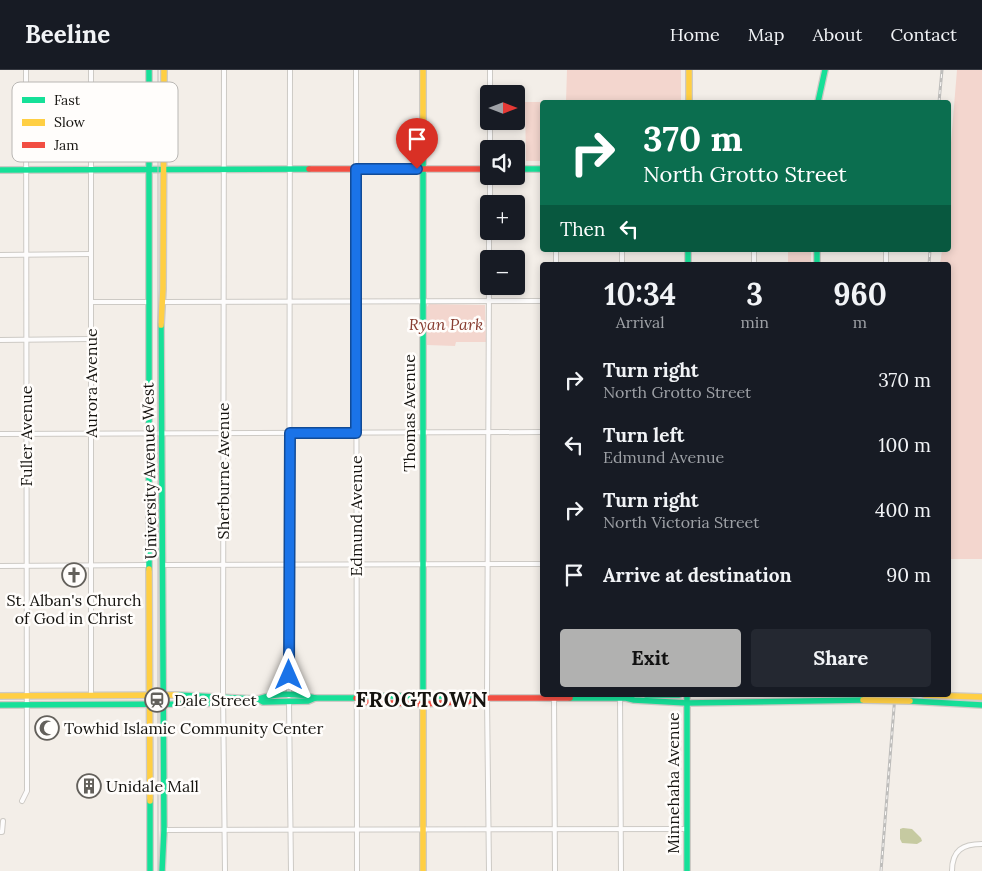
<!DOCTYPE html>
<html lang="en">
<head>
<meta charset="utf-8">
<style>
  body { margin:0; font-family:Lora,serif; background:#242831; color:#f1f3f6; height:100vh; display:flex; flex-direction:column; font-size:19px; white-space:nowrap }
  * { box-sizing:border-box; margin:0 }
  p { font-size:16px; color:#9ea1a6 }
  .icon { flex:none; width:28px; height:28px; fill:none; stroke:currentColor; stroke-width:2; stroke-linecap:round; stroke-linejoin:round }
  .map { position:relative; flex:1; overflow:hidden }
  .panel { position:absolute; left:540px; top:192px; width:411px; height:435px; display:flex; flex-direction:column; background:#171b24; border-radius:5px; box-shadow:0 2px 8px #0003 }
  .panel>* { flex:none }
  .top-card { position:absolute; left:540px; top:30px; width:411px; height:152px; border-radius:5px; box-shadow:0 2px 8px #0003; background:#0b6e4f; color:#fff; overflow:hidden }
  .needle { width:32px; rotate:90deg }
  .buttons { position:absolute; left:480px; top:15px; display:grid; gap:10px }
  .buttons a { display:grid; place-items:center; width:45px; height:45px; border-radius:5px; background:#171b24; box-shadow:0 2px 8px #0003; font-size:25px }
  .pin { position:absolute; display:grid; place-items:center; width:42px; height:42px; color:#fff; margin:-51px -21px; border-radius:50% 50% 50% 0; rotate:-45deg; box-shadow:0 0 5px #0007 }
  .pin .icon { rotate:45deg }
  .me { position:absolute; width:55px; margin:-28px; rotate:0deg; stroke-linejoin:round; filter:drop-shadow(0 0 4px #0008) }
  .turn { display:flex; align-items:center; gap:18px; height:105px; padding:0 20px; font-size:22px }
  .turn .icon { width:65px; height:65px; stroke-width:2.5 }
  .turn b { display:block; font-size:35px; line-height:42px }
  .then { display:flex; align-items:center; height:48px; padding:0 20px; background:#0003; gap:10px; font-size:19px }
  .eta { display:flex; justify-content:space-evenly; align-items:center; height:85px; text-align:center }
  .eta b { font-size:30px; font-weight:700; line-height:35px }
  .action { display:flex; gap:10px; margin-top:auto; padding:10px 20px }
  .action a { flex:1; height:58px; border-radius:5px; background:#b1b1b0; color:#111; font-size:20px; font-weight:700; line-height:58px; text-align:center }
  .action a+a { background:#242831; color:#f1f3f6 }
  ul { padding:0; list-style:none }
  li { display:flex; align-items:center; gap:15px; height:65px; padding:0 20px }
  li div { flex:1 }
  li b { display:block; font-size:19px }
  li em { font-style:normal }
  header { display:flex; align-items:center; gap:30px; box-sizing:border-box; height:70px; padding:0 25px; background:#171b24; border-bottom:1px solid #363941 }
  header strong { font-size:24px }
  nav { display:flex; gap:28px; margin-inline-start:auto; font-size:18px }
  .map>svg:first-child { display:block }
</style>
</head>
<body>
<header>
<strong>Beeline</strong>
<nav><a>Home</a><a>Map</a><a>About</a><a>Contact</a></nav>
</header>
<div class="map">
<svg width="982" height="801" viewBox="0 0 982 801">
  <rect width="100%" height="100%" fill="#f3eee8"/>
  <!-- green -->
  <g fill="#f3d6ce">
    <path d="M567 0H681V32H542V91H526L525 32H566Z"/>
    <path d="M957 0H982V489H949V195H940L942 180H949V97Z"/>
    <rect x="788" y="180" width="23" height="15"/>
    <path d="M429 234 485 235 486 272H456L455 276 427 275V237Z"/>
  </g>
  <!-- water -->
  <path fill="#c6caa1" d="M903 758 912 759 921 768 922 771 917 774 902 773 900 769V759Z"/>
  <g fill="none" stroke-linecap="round" stroke-linejoin="round">
    <!-- street casing -->
    <g stroke="#cdcac5" stroke-width="6">
      <g id="street">
        <path d="M224 0 223 621 225 801"/>
        <path d="M356 0 357 801"/>
        <path d="M490 0V24"/>
        <path d="M490 51V79"/>
        <path d="M490 134V106"/>
        <path d="M754 180V195"/>
        <path d="M0 185 91 184"/>
        <path d="M489 189V161"/>
        <path d="M556 195V180"/>
        <path d="M622 195V180"/>
        <path d="M886 195V180"/>
        <path d="M489 216 487 628 489 801"/>
        <path d="M91 232H149"/>
        <path d="M163 232 542 231"/>
        <path d="M0 270 91 269"/>
        <path d="M0 364 542 362"/>
        <path d="M163 495 542 494"/>
        <path d="M0 496 149 495"/>
        <path d="M554 625 555 801"/>
        <path d="M620 625 621 801"/>
        <path d="M91 626V0"/>
        <path d="M289 626 290 0"/>
        <path d="M289 632 291 801"/>
        <path d="M22 731 27 721 26 0"/>
        <path d="M164 760 687 759"/>
        <path d="M0 762H2L3 751"/>
        <path d="M952 801C952 780 963 774 982 774"/>
      </g>
    </g>
    <!-- fast casing -->
    <g stroke="#cdcac5" stroke-width="8">
      <g id="fast">
        <path d="M149 0V499"/>
        <path d="M818 32 825 0"/>
        <path d="M423 76V635"/>
        <path d="M516 99H542"/>
        <path d="M0 100 309 99"/>
        <path d="M688 180V195"/>
        <path d="M817 180V195"/>
        <path d="M161 255 164 760 162 801"/>
        <path d="M177 625 258 629C276 623 297 623 315 628"/>
        <path d="M646 625H679"/>
        <path d="M687 625V801"/>
        <path d="M570 628H626L634 630 687 633 863 630"/>
        <path d="M258 629 263 632 308 631 315 628H356L363 626H475L482 628"/>
        <path d="M910 631 982 635"/>
        <path d="M0 635 191 634 216 633 224 628"/>
        <path d="M150 731V801"/>
      </g>
    </g>
    <!-- slow casing -->
    <g stroke="#cdcac5" stroke-width="8">
      <g id="slow">
        <path d="M423 0V76"/>
        <path d="M689 0V32"/>
        <path d="M161 255 163 219 164 0"/>
        <path d="M149 499 150 731"/>
        <path d="M925 625 982 627"/>
        <path d="M0 626 177 625"/>
        <path d="M423 635V801"/>
      </g>
    </g>
    <!-- jam casing -->
    <g stroke="#cdcac5" stroke-width="8">
      <g id="jam">
        <path d="M309 99H489"/>
        <path d="M356 628 363 632 422 634 475 631 482 628H570"/>
      </g>
    </g>
    <!-- street -->
    <use href="#street" stroke="#fdfcfc" stroke-width="4"/>
    <!-- fast -->
    <use href="#fast" stroke="#16e098" stroke-width="5.5"/>
    <!-- slow -->
    <use href="#slow" stroke="#ffcf43" stroke-width="5.5"/>
    <!-- jam -->
    <use href="#jam" stroke="#f24e42" stroke-width="5.5"/>
    <!-- tram -->
    <path stroke="#bebdbb" stroke-width="1" d="M158 0V801"/>
    <!-- rail casing -->
    <g stroke="#bebdbb" stroke-width="3">
      <g id="rail">
        <path d="M939 32 942 0"/>
        <path d="M929 195 930 180"/>
        <path d="M881 801 895 625"/>
      </g>
    </g>
    <!-- rail -->
    <use href="#rail" stroke="#fffdfb" stroke-width="1" stroke-dasharray="4" stroke-linecap="butt"/>
    <!-- slow-bridge casing -->
    <g stroke="#cdcac5" stroke-width="8" stroke-linecap="butt">
      <path id="slow-bridge" d="M863 630 910 631"/>
    </g>
    <!-- slow-bridge -->
    <use href="#slow-bridge" stroke="#ffcf43" stroke-width="5.5"/>
  </g>
  <g fill="none" stroke-linecap="round" stroke-linejoin="round">
    <!-- route casing -->
    <g stroke="#114b97" stroke-width="12">
      <path id="route" d="M289 605 290 363H356V99H417"/>
    </g>
    <!-- route -->
    <use href="#route" stroke="#1a73e8" stroke-width="9"/>
  </g>
  <!-- icons -->
  <defs>
    <g id="church-ring" transform="scale(1.25)"><circle r="9.5" fill="#fffdfb" stroke="#63605b" stroke-width="1.5"/><path d="M-1.2-6h2.4v3.5h3.3v2.4h-3.3V6h-2.4V-.1h-3.3v-2.4h3.3Z" fill="#63605b"/></g>
    <g id="station-ring" transform="scale(1.25)"><circle r="9.5" fill="#fffdfb" stroke="#63605b" stroke-width="1.5"/><path d="M-3-6H3Q5-6 5-4V2Q5 4 3 4L4.5 6H3L1.5 4h-3L-3 6H-4.5L-3 4Q-5 4-5 2V-4Q-5-6-3-6ZM-3.5-4v3h7v-3ZM-3.5 1v1.5H-2V1ZM2 1v1.5H3.5V1Z" fill="#63605b"/></g>
    <g id="mosque-ring" transform="scale(1.25)"><circle r="9.5" fill="#fffdfb" stroke="#63605b" stroke-width="1.5"/><path d="M3.5-4.9A6 6 0 1 0 3.5 4.9A5 5 0 1 1 3.5-4.9Z" fill="#63605b"/></g>
    <g id="building-ring" transform="scale(1.25)"><circle r="9.5" fill="#fffdfb" stroke="#63605b" stroke-width="1.5"/><path d="M-4-6H4V6H1V3H-1V6H-4ZM-2.5-4.3h1.7v1.8h-1.7ZM.8-4.3h1.7v1.8H.8ZM-2.5-1h1.7V.8h-1.7ZM.8-1h1.7V.8H.8Z" fill="#63605b"/></g>
  </defs>
  <g fill-rule="evenodd">
    <use href="#church-ring" x="74" y="505"/>
    <use href="#station-ring" x="157" y="630"/>
    <use href="#mosque-ring" x="47" y="658"/>
    <use href="#building-ring" x="89" y="716"/>
  </g>
  <g text-anchor="middle" stroke-width="5" stroke-linejoin="round" paint-order="stroke">
    <!-- park labels -->
    <g font-size="16" font-style="italic" fill="#883d31" stroke="#fffdfb">
      <text x="446" y="260">Ryan Park</text>
    </g>
    <!-- street labels -->
    <g font-size="16" fill="#15130f" stroke="#fffdfb">
      <text transform="translate(91 313) rotate(-90)" y="6">Aurora Avenue</text>
      <text transform="translate(409 343) rotate(-90)" y="6">Thomas Avenue</text>
      <text transform="translate(26 366) rotate(-90)" y="6">Fuller Avenue</text>
      <text transform="translate(149 401) rotate(-91)" y="6">University Avenue West</text>
      <text transform="translate(223 401) rotate(-90)" y="6">Sherburne Avenue</text>
      <text transform="translate(356 446) rotate(-90)" y="6">Edmund Avenue</text>
      <text transform="translate(673 713) rotate(-90)" y="6">Minnehaha Avenue</text>
    </g>
    <!-- poi labels -->
    <g font-size="16" fill="#15130f" stroke="#fffdfb" text-anchor="start">
      <text x="74" y="536" text-anchor="middle">St. Alban's Church<tspan x="74" dy="18">of God in Christ</tspan></text>
      <text x="174" y="636">Dale Street</text>
      <text x="64" y="664">Towhid Islamic Community Center</text>
      <text x="106" y="722">Unidale Mall</text>
    </g>
    <!-- district labels -->
    <g font-size="21" font-weight="bold" letter-spacing="1" fill="#15130f" stroke="#fffdfb">
      <text x="422" y="637">FROGTOWN</text>
    </g>
  </g>
  <!-- legend -->
  <rect x="12" y="12" width="166" height="80" rx="8" fill="#fffdfb" stroke="#b9b7b4" stroke-width="1"/>
  <rect x="22" y="27" width="23" height="6" fill="#16e098"/>
  <rect x="22" y="49" width="23" height="7" fill="#ffcf43"/>
  <rect x="22" y="72" width="23" height="6" fill="#f24e42"/>
  <g font-size="14" fill="#15130f">
    <text x="54" y="35">Fast</text>
    <text x="54" y="57">Slow</text>
    <text x="54" y="80">Jam</text>
  </g>
</svg>
<div class="buttons">
<a><svg class="needle" viewBox="-14 -14 28 28"><path d="M0-13l5 13h-10z" fill="#e53935"/><path d="M0 13l5-13h-10z" fill="#9ea1a6"/></svg></a>
<a><svg class="icon" aria-label="sound" viewBox="0 0 24 24"><path d="M4 9h4l5-4v14l-5-4H4zM17 9q2 3 0 6"/></svg></a>
<a>+</a>
<a>−</a>
</div>
<div class="pin" style="left:417px;top:99px;background:#d93025"><svg class="icon" aria-label="arrive" viewBox="0 0 24 24"><path d="M6 21V4h12l-3 4 3 4H6"/></svg></div>
<svg class="me" style="left:289px;top:605px" viewBox="-20 -20 40 40"><path d="M0-17L14 15 0 8-14 15z" fill="#1a73e8" stroke="#fff" stroke-width="4"/></svg>
<div class="top-card">
<div class="turn"><svg class="icon" aria-label="right" viewBox="0 0 24 24"><path d="M7 20v-9h11M14 6l5 5-5 5"/></svg><div><b>370 m</b>North Grotto Street</div></div>
<div class="then">Then<svg class="icon" aria-label="left" viewBox="0 0 24 24"><path d="M17 20v-9H6M10 6l-5 5 5 5"/></svg></div>
</div>
<section class="panel">
<div class="eta">
<div><b>10:34</b><p>Arrival</p></div>
<div><b>3</b><p>min</p></div>
<div><b>960</b><p>m</p></div>
</div>
<ul>
<li><svg class="icon" aria-label="right" viewBox="0 0 24 24"><path d="M7 20v-9h11M14 6l5 5-5 5"/></svg><div><b>Turn right</b><p>North Grotto Street</p></div><em>370 m</em></li>
<li><svg class="icon" aria-label="left" viewBox="0 0 24 24"><path d="M17 20v-9H6M10 6l-5 5 5 5"/></svg><div><b>Turn left</b><p>Edmund Avenue</p></div><em>100 m</em></li>
<li><svg class="icon" aria-label="right" viewBox="0 0 24 24"><path d="M7 20v-9h11M14 6l5 5-5 5"/></svg><div><b>Turn right</b><p>North Victoria Street</p></div><em>400 m</em></li>
<li><svg class="icon" aria-label="arrive" viewBox="0 0 24 24"><path d="M6 21V4h12l-3 4 3 4H6"/></svg><div><b>Arrive at destination</b></div><em>90 m</em></li>
</ul>
<div class="action"><a>Exit</a><a>Share</a></div>
</section>
</div>
</body>
</html>
